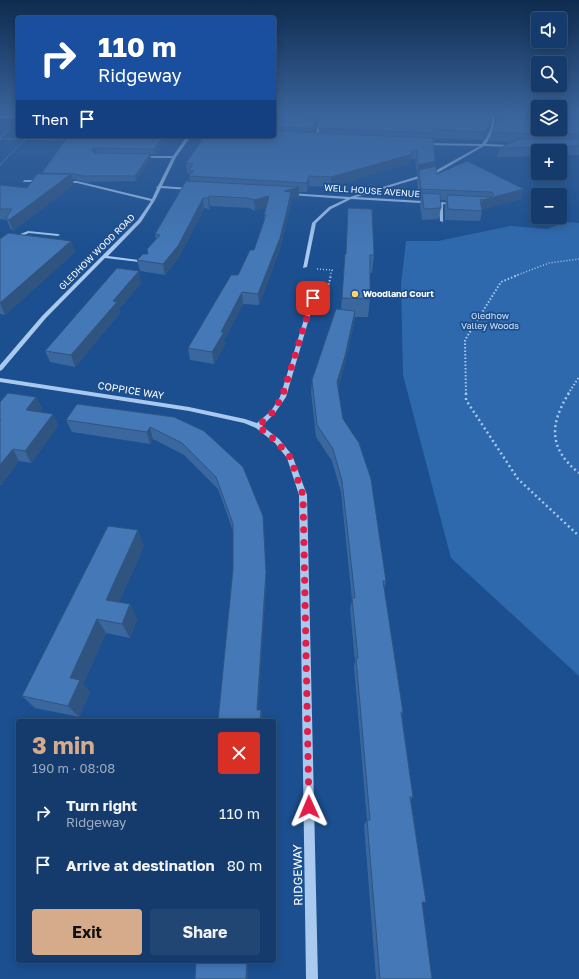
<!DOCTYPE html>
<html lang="en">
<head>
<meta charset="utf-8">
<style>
  body { margin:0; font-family:"Golos Text",sans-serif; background:#214673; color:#f1f3f6; height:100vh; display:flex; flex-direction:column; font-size:15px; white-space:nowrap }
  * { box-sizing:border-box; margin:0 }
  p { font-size:13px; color:#9dadc1 }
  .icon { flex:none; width:22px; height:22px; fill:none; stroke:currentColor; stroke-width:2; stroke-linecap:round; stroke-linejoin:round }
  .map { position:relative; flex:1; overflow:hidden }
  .sheet { position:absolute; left:16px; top:719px; width:260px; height:244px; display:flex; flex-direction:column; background:#143b6b; border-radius:4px; box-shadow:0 2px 10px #0003,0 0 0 1px #33557e }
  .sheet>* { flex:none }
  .top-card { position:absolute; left:16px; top:16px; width:260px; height:122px; border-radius:4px; box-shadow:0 2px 10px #0003,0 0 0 1px #33557e; background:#1a4fa0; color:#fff; overflow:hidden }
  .fabs { position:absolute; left:531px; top:12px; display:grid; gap:8px }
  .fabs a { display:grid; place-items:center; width:36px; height:36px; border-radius:4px; background:#143b6b; box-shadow:0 2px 10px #0003,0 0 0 1px #33557e; font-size:20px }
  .pin { position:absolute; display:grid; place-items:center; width:34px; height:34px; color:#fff; margin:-17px; border-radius:8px; box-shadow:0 2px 6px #0006 }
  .me { position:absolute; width:44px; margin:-22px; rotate:359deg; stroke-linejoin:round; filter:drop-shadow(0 0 3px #0008) }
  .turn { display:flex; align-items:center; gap:14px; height:84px; padding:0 16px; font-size:18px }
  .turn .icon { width:52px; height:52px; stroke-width:2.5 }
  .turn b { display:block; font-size:28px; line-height:34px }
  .then { display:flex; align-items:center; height:38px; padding:0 16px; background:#0003; gap:8px; font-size:15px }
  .round { display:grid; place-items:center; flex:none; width:42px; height:42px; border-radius:4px; background:#214673 }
  .summary { display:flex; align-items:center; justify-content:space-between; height:68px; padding:0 16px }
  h1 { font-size:24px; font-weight:700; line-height:30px; color:#d6ab8b }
  .action { display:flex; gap:8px; margin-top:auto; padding:8px 16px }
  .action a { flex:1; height:46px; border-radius:4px; background:#d6ab8b; color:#111; font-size:16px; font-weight:700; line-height:46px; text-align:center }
  .action a+a { background:#214673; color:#f1f3f6 }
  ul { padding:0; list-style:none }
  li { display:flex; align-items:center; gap:12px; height:52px; padding:0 16px }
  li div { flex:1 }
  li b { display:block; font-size:15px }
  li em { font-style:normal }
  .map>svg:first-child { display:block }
</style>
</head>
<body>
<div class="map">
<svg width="579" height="979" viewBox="0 0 579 979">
  <rect width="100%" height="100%" fill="#1b4f8f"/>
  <!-- green -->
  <path fill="#2e69ad" d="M564 222 579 223V676L451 558 403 375 401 284 406 241H438L510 226 548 229Z"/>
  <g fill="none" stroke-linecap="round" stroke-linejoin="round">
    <!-- path-far3 -->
    <g stroke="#a9c9ee" stroke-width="1" stroke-dasharray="1 1.5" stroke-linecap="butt">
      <path d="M0 138 8 130"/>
      <path d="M0 139 69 140"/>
      <path d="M0 165 28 136"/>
    </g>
    <!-- path-far2 -->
    <g stroke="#a9c9ee" stroke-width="1.5" stroke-dasharray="1 2" stroke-linecap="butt">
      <path d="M317 269 332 270 330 276"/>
      <path d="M515 276 549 263 579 259"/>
    </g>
    <!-- path-far1 -->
    <g stroke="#a9c9ee" stroke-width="2" stroke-dasharray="1.5 2" stroke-linecap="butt">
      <path d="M326 295 331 275"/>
      <path d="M466 394 465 340 501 282 518 275"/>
      <path d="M568 394 579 377"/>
    </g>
    <!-- path -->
    <g stroke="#a9c9ee" stroke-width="2.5" stroke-dasharray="2 3" stroke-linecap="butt">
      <path d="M466 393V400L518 479 579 536"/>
      <path d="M569 393C549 425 549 449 579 473"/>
    </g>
    <!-- minor -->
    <g fill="#a9c9ee" fill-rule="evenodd">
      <path d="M322 113H324L317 139 314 140Z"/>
      <path d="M492 113H494C496 126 492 134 486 144L512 145 513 147 484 146 437 173 356 197 455 203 456 204 454 205 443 204V222L440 221 439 204 351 199 331 209 316 223 307 267 303 268 312 223 329 207 346 199 290 195 288 194 289 193 350 197 435 171 480 146 424 145 423 143 482 144C489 134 493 126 492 113Z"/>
      <rect x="0" y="116" width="18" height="2"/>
      <path d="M187 136H191L176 157 162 186 190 188 192 189 190 190 161 188 155 200 141 222 108 256 146 261 148 262V263L105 258 46 318 2 370 0 371V365L42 316 138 220 151 201 77 183H65L64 181H77L152 199 157 188 156 187 158 186 172 158H142L140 157 142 156H173Z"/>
      <path d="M24 180H41L43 181 41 182H23Z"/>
      <path d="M28 231 58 234 60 235 58 236 29 233 0 245V242Z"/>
      <path d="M311 297 315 298 286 397 275 413 262 426 279 439 292 455 307 495 318 979H306L299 495 287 458 275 443 256 428 244 423 189 411 0 382V378L189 407 245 419 257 423 271 411 280 397Z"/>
    </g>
  </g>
  <!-- wall -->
  <g fill="#3a679d">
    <path d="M274 113H321L318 120H316V125L314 133H319V128L490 126 483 140 433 138 435 161 434 166 437 174 521 199 482 209V211L480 221 445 220V206L446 200H440L441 208 438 219 422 220 420 204 421 199H419L417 180 418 174 417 175 415 159H411L410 163 331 187 309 186 307 192H299V197L291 199V202L287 220 280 249 259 305 243 304 224 340 225 344 214 364 190 360 188 348 238 275 254 250 264 220V215L266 207 255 211 249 208 210 206 209 209 204 208 179 257 165 275 140 271 137 260 148 254 156 240 155 234 190 181 189 173H187L186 163 274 136Z"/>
    <path d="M494 113H579V155H560V151H538V156L497 157 500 148 514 142 489 141 492 132 496 122V117Z"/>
    <path d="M53 136H168L155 154H150L151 159 136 181 86 182 77 180 72 179 74 184 13 231 10 228 7 220 0 219V185L27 188 43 174 42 173 66 139H54Z"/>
    <path d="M348 208 374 255 372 273H370V299L368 317H355L354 323 344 367 338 388 343 419 386 581 384 588 403 712 402 715 413 797 411 800 426 902 422 903 432 979H376L364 825 367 820 354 667 355 661 350 608 352 600 341 492 332 461 316 437 311 392 312 380 341 310 345 254H346Z"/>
    <path d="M0 239 71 241 75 252 5 315 0 314Z"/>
    <path d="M141 283 119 309 120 313 75 367 50 362 45 351Z"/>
    <path d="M36 397 42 409 40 412 53 414 58 426 31 463 19 461 1 485H0V402Z"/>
    <path d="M66 420 204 431 266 583 258 710H261L262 718 218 721 233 569V531L218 489 184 455 153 439 150 444 72 432Z"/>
    <path d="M144 546 119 602 130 604 137 619 130 638 106 633 83 684 90 692 79 717 35 708 22 696Z"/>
  </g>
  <!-- shaded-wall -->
  <g fill="#305480">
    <path d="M318 113H321L318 120Z"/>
    <path d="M316 117V125L313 136V128Z"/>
    <path d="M492 117 490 126 483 140 485 132Z"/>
    <path d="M163 136H168L155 154 154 149Z"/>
    <path d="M95 148 96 154 93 155 91 150Z"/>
    <path d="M150 154 151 159 136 181 135 176Z"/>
    <path d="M412 154 410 163 331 187V177Z"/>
    <path d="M435 161 434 170H419L418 174 417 175 418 165Z"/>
    <path d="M71 174 74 184 13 231 9 220Z"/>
    <path d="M309 176V186L307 192V183Z"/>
    <path d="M299 187V197L291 199V202L287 220 280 249 259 305 258 294 284 191Z"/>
    <path d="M524 189 521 199 479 210 482 200Z"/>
    <path d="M209 196 210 206 209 209 208 198Z"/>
    <path d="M269 196 270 206 255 211 254 200Z"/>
    <path d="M203 198 204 208 179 257 165 275 163 264Z"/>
    <path d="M71 241 75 252 5 315 0 303Z"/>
    <path d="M139 271 141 283 119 309 120 313 75 367 71 355 113 301Z"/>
    <path d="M242 292 243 304 224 340 225 344 214 364 212 352 221 332Z"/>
    <path d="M355 311 354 323 344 367 336 394 337 382Z"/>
    <path d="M36 397 42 409 32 422 26 410Z"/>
    <path d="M53 414 58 426 31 463 25 451Z"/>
    <path d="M150 427 153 439 150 444 147 432Z"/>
    <path d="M13 449 19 461 1 485 0 483V465Z"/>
    <path d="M263 516 266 583 258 718 257 710Z"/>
    <path d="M138 530 144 546 114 614 106 600Z"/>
    <path d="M130 604 137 619 130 638 122 624Z"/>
    <path d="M97 619 106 633 83 684 90 692 79 717 68 706 70 678Z"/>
    <path d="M261 710 262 718V721H260Z"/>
    <path d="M247 961H248V979H246Z"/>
  </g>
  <!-- building -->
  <g fill="#4478b7" stroke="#305480">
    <path d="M324 113H492V117L485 132 432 129 433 133 319 128Z"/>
    <path d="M498 113H538V129H560V113H579V134H531H532L492 132 498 117Z"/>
    <path d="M274 115 316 117 313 128 274 127Z"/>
    <path d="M274 130 315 133 433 138 435 161 418 165 417 150H412V154L331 177 309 176 307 183 189 176 193 171 189 170 193 164 186 163 205 136H274Z"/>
    <path d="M68 136H163L154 149 95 148 91 150 95 153 150 154 135 176H84L75 174 42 173Z"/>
    <path d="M519 139H579V146L500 148Z"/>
    <path d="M467 161 524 189 482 200 480 199 482 211 448 209 447 195 491 197 494 194 491 192 421 189 419 170 436 166 437 174Z"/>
    <path d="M37 174H71L9 220 6 218 12 209H0V185L27 188Z"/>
    <path d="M186 181 299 187 284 191 291 192 287 210 280 238 258 294 242 292 221 332H224L212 352 188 348 231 275H238L250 250H254L266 215H264L269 196 254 200 248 198 209 196 208 198H203L178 246 163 264 137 260 143 254H148L147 249 160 235 155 234Z"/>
    <path d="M422 193 440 194 441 208 424 209Z"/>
    <path d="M348 208 372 209 374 255H370V299L342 298 345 254H346Z"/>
    <path d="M8 233 71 241 0 303V239Z"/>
    <path d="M117 268 139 271 113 301 117 302 71 355 45 351Z"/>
    <path d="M336 309 355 311 345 356 337 382 343 419 359 443 371 479 386 581H383L403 712H401L413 797H410L426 902H422L432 979H380L367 820H370L356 658H358L352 598H355L342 481 333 449 317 425 312 380Z"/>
    <path d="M8 393 36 397 26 410 53 414 25 451 13 449 0 465V421L1 420H0V402Z"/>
    <path d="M77 404 174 417 204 431 243 467 263 516 266 572 257 710H261L260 721H218L233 569V524L216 477 182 443 150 427 147 432 66 420Z"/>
    <path d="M108 526 138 530 106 600 130 604 122 624 97 619 70 678 80 680 68 706 22 696Z"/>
    <path d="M196 961H247L246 979H195Z"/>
  </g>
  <!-- sky -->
  <linearGradient id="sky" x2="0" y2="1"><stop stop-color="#0f2b4f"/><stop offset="0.45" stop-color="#39639b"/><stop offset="1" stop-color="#39639b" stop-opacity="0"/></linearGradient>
  <rect width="579" height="250" fill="url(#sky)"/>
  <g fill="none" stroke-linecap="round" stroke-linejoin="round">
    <!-- route -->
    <path stroke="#e11d48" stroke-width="7" stroke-dasharray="0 12.6" d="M309 807 303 495 290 457 276 441 258 426 273 412 282 397 313 298"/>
  </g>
  <!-- markers -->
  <circle fill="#ffd166" stroke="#1b4f8f" stroke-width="1.5" cx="355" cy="294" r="4"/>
  <g text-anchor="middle" stroke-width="3.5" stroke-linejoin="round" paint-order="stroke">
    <!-- far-street labels -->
    <g font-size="9" fill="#fff" stroke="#1b4f8f">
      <text transform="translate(372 191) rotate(4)" y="3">WELL HOUSE AVENUE</text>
      <text transform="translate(97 252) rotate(-45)" y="3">GLEDHOW WOOD ROAD</text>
    </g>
    <!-- far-poi labels -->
    <g font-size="9" font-weight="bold" fill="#fff" stroke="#1b4f8f" text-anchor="start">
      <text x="363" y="297">Woodland Court</text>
    </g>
    <!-- far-park labels -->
    <g font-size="9" fill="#cfe3fa" stroke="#1b4f8f">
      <text x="490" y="319">Gledhow<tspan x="490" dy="10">Valley Woods</tspan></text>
    </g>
    <!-- street labels -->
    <g font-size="10" fill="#fff" stroke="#1b4f8f">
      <text transform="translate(131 390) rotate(9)" y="4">COPPICE WAY</text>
    </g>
    <!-- near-street labels -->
    <g font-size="12" fill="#fff" stroke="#1b4f8f">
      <text transform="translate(298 875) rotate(-91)" y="4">RIDGEWAY</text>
    </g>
  </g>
</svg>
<div class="fabs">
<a><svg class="icon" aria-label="sound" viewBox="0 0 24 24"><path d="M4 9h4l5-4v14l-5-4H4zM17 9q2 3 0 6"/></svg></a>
<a><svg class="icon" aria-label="search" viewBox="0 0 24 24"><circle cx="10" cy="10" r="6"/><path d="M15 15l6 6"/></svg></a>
<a><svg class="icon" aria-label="layers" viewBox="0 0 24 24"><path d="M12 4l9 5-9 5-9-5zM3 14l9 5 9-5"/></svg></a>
<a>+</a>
<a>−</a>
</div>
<div class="pin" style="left:313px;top:298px;background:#d93025"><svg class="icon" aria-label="arrive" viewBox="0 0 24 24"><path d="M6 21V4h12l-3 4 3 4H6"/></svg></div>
<svg class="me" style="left:309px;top:807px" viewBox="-20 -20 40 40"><path d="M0-17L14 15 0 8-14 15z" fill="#e11d48" stroke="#fff" stroke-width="4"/></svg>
<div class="top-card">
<div class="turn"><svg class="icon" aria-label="right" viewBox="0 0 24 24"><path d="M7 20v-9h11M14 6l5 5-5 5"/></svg><div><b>110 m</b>Ridgeway</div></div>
<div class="then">Then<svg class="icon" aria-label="arrive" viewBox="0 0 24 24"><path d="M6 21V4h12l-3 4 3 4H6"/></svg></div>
</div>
<section class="sheet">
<div class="summary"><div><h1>3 min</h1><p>190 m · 08:08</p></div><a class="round" style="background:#d93025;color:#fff"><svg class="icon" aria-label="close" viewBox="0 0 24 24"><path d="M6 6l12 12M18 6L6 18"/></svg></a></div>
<ul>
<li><svg class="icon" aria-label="right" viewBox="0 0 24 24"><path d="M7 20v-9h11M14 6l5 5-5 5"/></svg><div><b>Turn right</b><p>Ridgeway</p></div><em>110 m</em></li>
<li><svg class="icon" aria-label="arrive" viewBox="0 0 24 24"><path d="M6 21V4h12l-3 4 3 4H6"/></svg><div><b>Arrive at destination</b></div><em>80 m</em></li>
</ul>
<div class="action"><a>Exit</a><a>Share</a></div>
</section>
</div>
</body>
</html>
